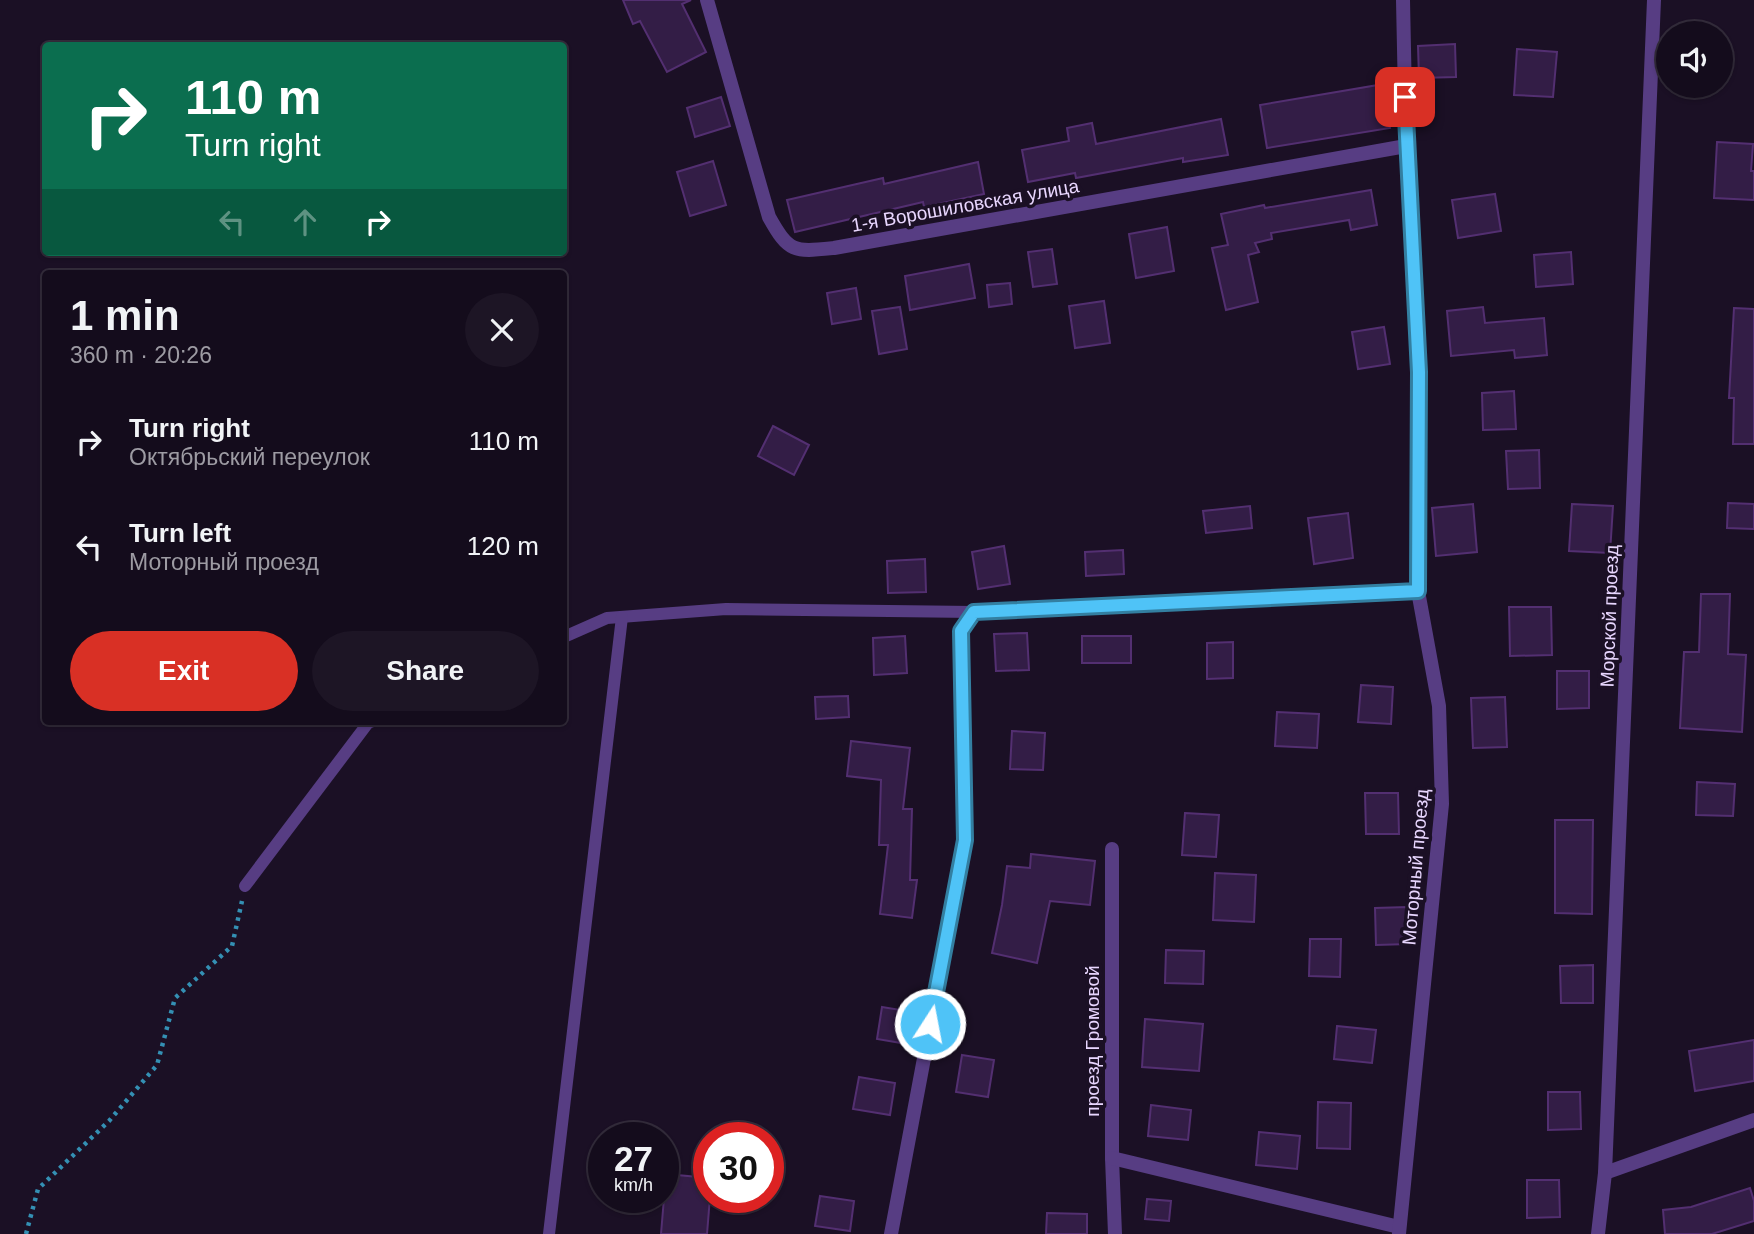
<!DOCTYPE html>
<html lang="en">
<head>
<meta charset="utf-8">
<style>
  body { margin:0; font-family:Arial,sans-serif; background:#1d1525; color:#f1f3f6; height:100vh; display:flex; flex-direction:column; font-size:26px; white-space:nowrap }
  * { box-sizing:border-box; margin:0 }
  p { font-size:23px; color:#9d9ba3 }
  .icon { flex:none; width:38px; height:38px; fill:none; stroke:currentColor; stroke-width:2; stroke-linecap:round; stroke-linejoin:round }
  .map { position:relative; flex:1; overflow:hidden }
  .drawer { position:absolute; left:42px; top:270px; width:525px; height:455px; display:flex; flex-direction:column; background:#140c1c; border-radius:7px; box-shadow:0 2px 5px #0004,0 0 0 2px #332c3b }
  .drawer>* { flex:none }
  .banner { position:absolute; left:42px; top:42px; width:525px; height:214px; border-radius:7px; box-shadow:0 2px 5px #0004,0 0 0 2px #332c3b; background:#0b6e4f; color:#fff; overflow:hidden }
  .controls { position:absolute; left:1656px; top:21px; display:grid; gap:14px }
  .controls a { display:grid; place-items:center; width:77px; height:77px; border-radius:50%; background:#140c1c; box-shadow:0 2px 5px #0004,0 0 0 2px #332c3b; font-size:35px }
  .speed { position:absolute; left:588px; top:1122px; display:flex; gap:14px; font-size:35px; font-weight:700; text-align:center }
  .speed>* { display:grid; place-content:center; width:91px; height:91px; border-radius:50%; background:#140c1c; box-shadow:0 2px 5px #0004,0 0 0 2px #332c3b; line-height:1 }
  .speed small { font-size:18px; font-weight:400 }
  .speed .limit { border:10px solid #d22; background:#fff; color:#111 }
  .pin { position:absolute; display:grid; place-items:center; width:60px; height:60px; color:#fff; margin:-30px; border-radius:14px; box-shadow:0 4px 10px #0006 }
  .me { position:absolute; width:77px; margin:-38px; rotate:11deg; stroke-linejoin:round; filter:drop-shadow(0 0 5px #0008) }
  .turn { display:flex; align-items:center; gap:24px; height:147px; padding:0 28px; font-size:32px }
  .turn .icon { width:91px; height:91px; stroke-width:2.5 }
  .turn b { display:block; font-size:49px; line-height:60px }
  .lanes { display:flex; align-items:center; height:66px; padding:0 28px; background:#0003; justify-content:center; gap:35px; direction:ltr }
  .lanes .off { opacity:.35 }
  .round { display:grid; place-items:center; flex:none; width:74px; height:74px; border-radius:37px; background:#1d1525 }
  .head { display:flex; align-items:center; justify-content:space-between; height:119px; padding:0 28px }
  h1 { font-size:42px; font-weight:600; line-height:52px }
  .button { display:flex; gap:14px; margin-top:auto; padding:14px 28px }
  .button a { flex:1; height:80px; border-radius:42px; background:#d93025; color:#fff; font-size:28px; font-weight:600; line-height:80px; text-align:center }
  .button a+a { background:#1d1525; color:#f1f3f6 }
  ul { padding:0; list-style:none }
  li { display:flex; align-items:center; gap:21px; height:105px; padding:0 28px }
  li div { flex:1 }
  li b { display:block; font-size:26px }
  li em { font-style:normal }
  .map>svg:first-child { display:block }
</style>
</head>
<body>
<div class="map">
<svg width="1754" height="1234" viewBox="0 0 1754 1234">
  <rect width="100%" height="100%" fill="#1b1025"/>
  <!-- building -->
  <g fill="#331d46" stroke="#532f71" stroke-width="2">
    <path d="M623 0H691L682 4 706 52 667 72 640 21 633 24Z"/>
    <path d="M1455 44 1456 77 1419 78 1418 46Z"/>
    <path d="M1517 49 1557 52 1553 97 1514 95Z"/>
    <path d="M1384 84 1390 128 1267 148 1260 105Z"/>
    <path d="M721 97 730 126 695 137 687 108Z"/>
    <path d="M1221 119 1228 155 1183 162V158L1076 178 1075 173 1028 182 1022 150 1069 141 1067 128 1092 123 1096 144Z"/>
    <path d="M1717 142 1753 144 1751 171H1754V200L1714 198Z"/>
    <path d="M713 161 726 205 690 216 677 172Z"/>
    <path d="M978 162 984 194 924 207 923 202 795 232 787 200 883 178 884 184Z"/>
    <path d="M1371 190 1377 225 1351 230 1349 220 1271 233 1272 239 1255 243 1259 252 1248 255 1258 302 1226 310 1212 248 1228 245 1221 214 1264 205 1265 208Z"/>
    <path d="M1495 194 1501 231 1458 238 1452 200Z"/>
    <path d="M1167 227 1174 271 1136 278 1129 234Z"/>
    <path d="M1052 249 1057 284 1033 287 1028 252Z"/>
    <path d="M1571 252 1573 284 1536 287 1534 255Z"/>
    <path d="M969 264 975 298 910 310 905 276Z"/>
    <path d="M1010 283 1012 304 989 307 987 285Z"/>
    <path d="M856 288 861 319 832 324 827 293Z"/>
    <path d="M1104 301 1110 343 1075 348 1069 306Z"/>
    <path d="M900 307 907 349 879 354 872 311Z"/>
    <path d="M1483 307 1485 323 1544 318 1547 355 1515 358 1514 350 1451 356 1447 311Z"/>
    <path d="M1734 308 1754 309V444H1733L1734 398H1729Z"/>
    <path d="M1384 327 1390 364 1358 369 1352 332Z"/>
    <path d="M1514 391 1516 429 1483 430 1482 393Z"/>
    <path d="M773 426 809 445 794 475 758 456Z"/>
    <path d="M1539 450 1540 488 1508 489 1506 451Z"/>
    <path d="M1728 503 1754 504V529L1727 528Z"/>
    <path d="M1473 504 1477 552 1436 556 1432 508Z"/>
    <path d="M1572 504 1613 506 1610 553 1569 551Z"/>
    <path d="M1250 506 1252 528 1206 533 1203 511Z"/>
    <path d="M1348 513 1353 558 1314 564 1308 518Z"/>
    <path d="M1004 546 1010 584 978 589 972 552Z"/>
    <path d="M1123 550 1124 574 1086 576 1085 552Z"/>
    <path d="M925 559 926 592 888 593 887 561Z"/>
    <path d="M1701 594H1730L1728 654 1746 655 1742 732 1680 728 1684 652H1699Z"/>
    <path d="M1509 607H1551L1552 655 1510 656Z"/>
    <path d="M1027 633 1029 670 996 671 994 634Z"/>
    <path d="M905 636 907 673 874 675 873 638Z"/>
    <rect x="1082" y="636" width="49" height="27"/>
    <path d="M1233 642V678L1207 679V643Z"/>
    <path d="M1557 671H1589V708L1557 709Z"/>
    <path d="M1361 685 1393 687 1391 724 1358 722Z"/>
    <path d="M848 696 849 717 816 719 815 697Z"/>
    <path d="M1505 697 1507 747 1473 748 1471 698Z"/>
    <path d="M1277 712 1319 714 1317 748 1275 746Z"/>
    <path d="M1012 731 1045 733 1043 770 1010 769Z"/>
    <path d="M851 741 910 748 903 809H912L910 880H917L912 918 880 914 888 845H879L881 780 847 776Z"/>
    <path d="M1697 782 1735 784 1733 816 1696 815Z"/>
    <path d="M1365 793H1398L1399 834H1366Z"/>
    <path d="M1185 813 1219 815 1216 857 1182 855Z"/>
    <path d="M1555 820H1593L1592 914 1555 913Z"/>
    <path d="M1031 854 1095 861 1090 905 1050 901 1037 963 992 953 1002 905 1007 866 1030 868Z"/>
    <path d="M1215 873 1256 875 1254 922 1213 920Z"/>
    <path d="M1407 907 1409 944 1376 945 1375 908Z"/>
    <path d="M1310 939H1341L1340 977 1309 976Z"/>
    <path d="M1166 950 1204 951 1203 984 1165 983Z"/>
    <path d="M1593 965V1003H1561L1560 966Z"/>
    <path d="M882 1007 919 1013 913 1045 877 1039Z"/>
    <path d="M1145 1019 1203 1024 1199 1071 1142 1067Z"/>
    <path d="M1337 1026 1376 1030 1372 1063 1334 1059Z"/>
    <path d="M1754 1040V1081L1695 1091 1689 1051Z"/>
    <path d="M962 1055 994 1060 988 1097 956 1092Z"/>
    <path d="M859 1077 895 1083 890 1115 853 1109Z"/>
    <path d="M1548 1092H1580L1581 1129 1548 1130Z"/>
    <path d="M1318 1102 1351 1103 1350 1149 1317 1148Z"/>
    <path d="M1151 1105 1191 1110 1188 1140 1148 1136Z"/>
    <path d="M1259 1132 1300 1136 1297 1169 1256 1165Z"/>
    <path d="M666 1174 709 1178 710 1197 707 1234H661Z"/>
    <path d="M1527 1180H1559L1560 1217 1527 1218Z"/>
    <path d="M1750 1188 1754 1201V1221L1712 1234H1665L1663 1210 1691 1207Z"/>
    <path d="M820 1196 854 1201 850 1231 815 1226Z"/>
    <path d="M1147 1199 1171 1201 1169 1221 1145 1219Z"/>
    <path d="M1047 1213 1087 1214V1234H1046Z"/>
  </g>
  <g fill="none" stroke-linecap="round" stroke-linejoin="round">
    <!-- path -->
    <path stroke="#3490b4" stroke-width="4.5" stroke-dasharray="3.5 5" stroke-linecap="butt" d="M26 1234 38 1189 109 1121 157 1065 175 998 232 946 242 901"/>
    <!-- lane -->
    <g stroke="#573d83" stroke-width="12">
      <path d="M564 637 607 618 726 609 974 612"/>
      <path d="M245 886 368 723 373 721"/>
      <path d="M549 1234 622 617"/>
    </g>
    <!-- street -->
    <g stroke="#573d83" stroke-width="14">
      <path d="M707 0 769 217C789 253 794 252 834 248L1406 146"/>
      <path d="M1112 849V1158L1115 1234"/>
      <path d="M1112 1158 1399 1227"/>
      <path d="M1605 1173 1754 1120"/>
      <path d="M891 1234 965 840 961 631 974 612 1418 591"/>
      <path d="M1399 1234 1442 804 1439 706 1418 591 1419 372 1406 146 1403 0"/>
      <path d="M1598 1234 1605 1173 1654 0"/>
    </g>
  </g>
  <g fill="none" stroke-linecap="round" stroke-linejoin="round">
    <!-- route casing -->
    <g stroke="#337fa1" stroke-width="18">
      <path id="route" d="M930 1024 965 840 961 631 974 612 1418 591 1419 372 1405 97"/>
    </g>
    <!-- route -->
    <use href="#route" stroke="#4fc3f7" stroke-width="12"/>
  </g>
  <g text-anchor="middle" stroke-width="7" stroke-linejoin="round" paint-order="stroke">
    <!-- street labels -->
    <g font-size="19" fill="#e8d6fe" stroke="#1b1025">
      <text transform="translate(965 205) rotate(-10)" y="7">1-я Ворошиловская улица</text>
      <text transform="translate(1609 616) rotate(-88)" y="7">Морской проезд</text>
      <text transform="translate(1415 867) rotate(-85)" y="7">Моторный проезд</text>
      <text transform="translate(1092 1041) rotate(-90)" y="7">проезд Громовой</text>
    </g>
  </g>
</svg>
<div class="controls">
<a><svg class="icon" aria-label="sound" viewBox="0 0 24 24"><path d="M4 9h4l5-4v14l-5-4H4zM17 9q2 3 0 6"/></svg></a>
</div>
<div class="speed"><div>27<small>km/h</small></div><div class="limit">30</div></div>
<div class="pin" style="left:1405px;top:97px;background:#d93025"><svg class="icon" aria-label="arrive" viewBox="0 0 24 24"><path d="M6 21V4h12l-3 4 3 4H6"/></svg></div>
<svg class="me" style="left:930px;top:1024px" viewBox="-20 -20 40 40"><circle r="17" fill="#4fc3f7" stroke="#fff" stroke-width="3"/><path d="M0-11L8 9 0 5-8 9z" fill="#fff"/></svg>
<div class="banner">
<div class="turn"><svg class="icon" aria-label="right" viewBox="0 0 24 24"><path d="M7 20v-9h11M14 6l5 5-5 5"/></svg><div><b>110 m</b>Turn right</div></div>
<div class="lanes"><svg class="icon off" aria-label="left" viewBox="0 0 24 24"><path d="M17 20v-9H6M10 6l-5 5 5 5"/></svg><svg class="icon off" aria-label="ahead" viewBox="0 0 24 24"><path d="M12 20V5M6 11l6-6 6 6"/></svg><svg class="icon" aria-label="right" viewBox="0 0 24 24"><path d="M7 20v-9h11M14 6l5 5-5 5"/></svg></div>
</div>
<section class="drawer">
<div class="head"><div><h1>1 min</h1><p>360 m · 20:26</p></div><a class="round"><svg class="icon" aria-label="close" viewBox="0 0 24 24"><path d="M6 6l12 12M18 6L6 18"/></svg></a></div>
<ul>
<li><svg class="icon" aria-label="right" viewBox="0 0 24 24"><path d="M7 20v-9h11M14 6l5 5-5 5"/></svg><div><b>Turn right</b><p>Октябрьский переулок</p></div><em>110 m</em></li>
<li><svg class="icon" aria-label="left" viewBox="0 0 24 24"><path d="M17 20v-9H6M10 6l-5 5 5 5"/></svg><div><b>Turn left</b><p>Моторный проезд</p></div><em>120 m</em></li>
</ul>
<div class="button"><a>Exit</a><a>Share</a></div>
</section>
</div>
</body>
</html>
